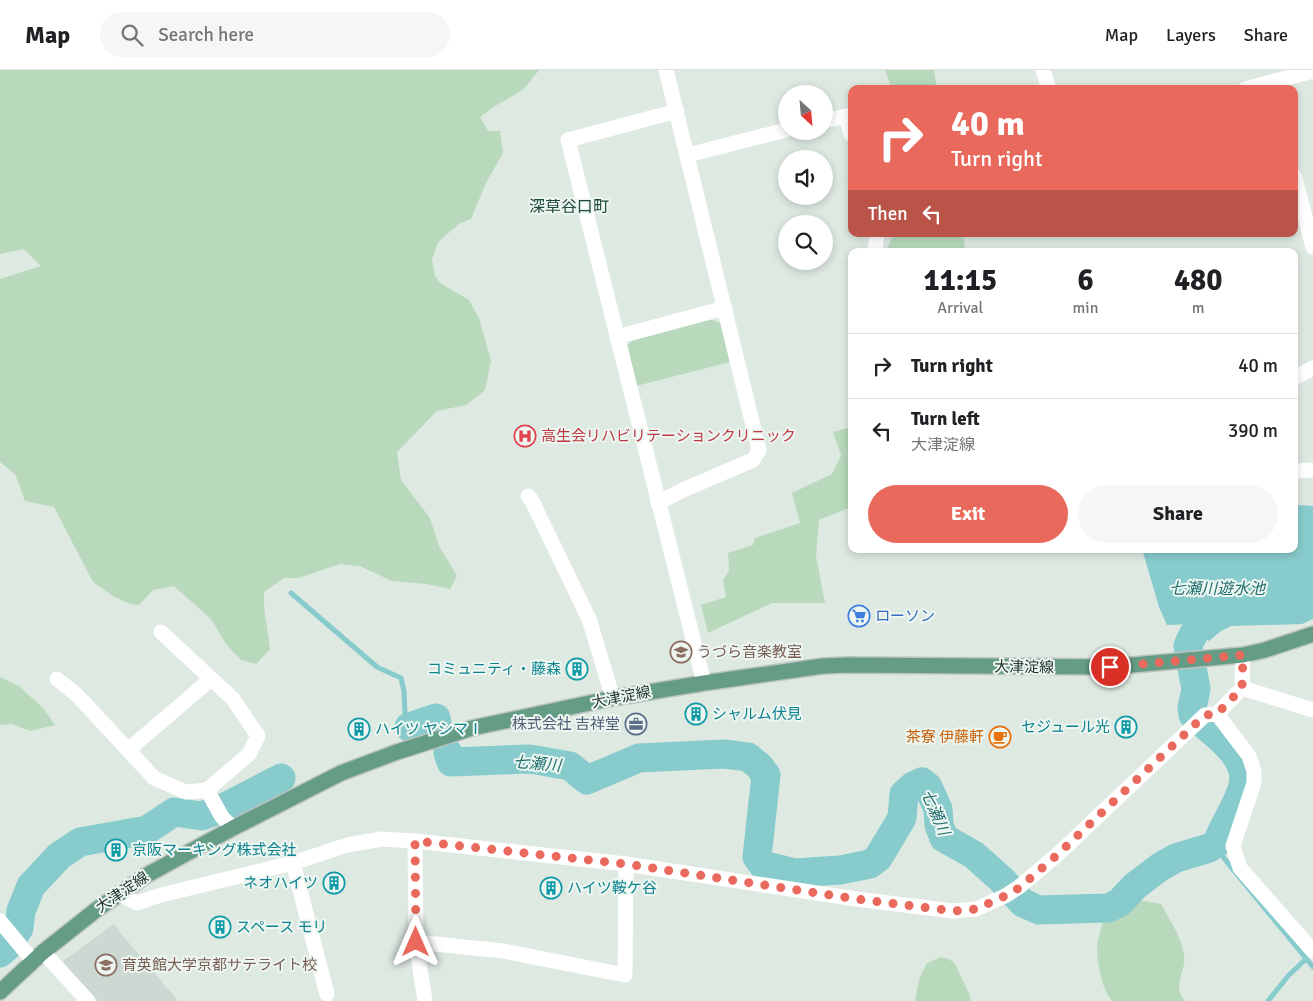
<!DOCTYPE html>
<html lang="en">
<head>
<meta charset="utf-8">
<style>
  body { margin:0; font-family:Signika,"Noto Sans JP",sans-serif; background:#f6f6f6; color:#202124; height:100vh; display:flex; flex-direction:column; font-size:19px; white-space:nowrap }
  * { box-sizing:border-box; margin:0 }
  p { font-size:16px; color:#757577 }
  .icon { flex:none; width:28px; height:28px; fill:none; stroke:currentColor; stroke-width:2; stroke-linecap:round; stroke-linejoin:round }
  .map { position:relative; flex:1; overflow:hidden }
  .sheet { position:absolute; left:848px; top:178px; width:450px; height:305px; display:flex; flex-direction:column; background:#fff; border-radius:10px; box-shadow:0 2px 8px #0003 }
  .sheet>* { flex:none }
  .banner { position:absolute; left:848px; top:15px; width:450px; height:152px; border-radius:10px; box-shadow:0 2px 8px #0003; background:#e9695c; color:#fff; overflow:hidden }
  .needle { width:32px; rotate:154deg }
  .buttons { position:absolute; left:778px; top:15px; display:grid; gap:10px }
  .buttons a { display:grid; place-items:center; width:55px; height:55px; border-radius:50%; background:#fff; box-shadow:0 2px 8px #0003; font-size:25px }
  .pin { position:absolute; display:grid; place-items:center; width:42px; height:42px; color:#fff; margin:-21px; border:2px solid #fff; border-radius:50%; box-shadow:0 1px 5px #0007 }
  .me { position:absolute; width:55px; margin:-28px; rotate:0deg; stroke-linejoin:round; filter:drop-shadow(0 0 4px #0008) }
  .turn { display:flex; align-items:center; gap:18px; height:105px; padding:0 20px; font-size:22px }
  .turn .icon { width:65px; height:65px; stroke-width:2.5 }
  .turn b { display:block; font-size:35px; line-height:42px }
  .then { display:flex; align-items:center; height:48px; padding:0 20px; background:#0003; gap:10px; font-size:19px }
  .eta { display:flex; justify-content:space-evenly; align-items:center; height:85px; text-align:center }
  .eta b { font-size:30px; font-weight:700; line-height:35px }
  .primary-button { display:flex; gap:10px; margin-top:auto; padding:10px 20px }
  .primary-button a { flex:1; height:58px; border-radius:30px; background:#e9695c; color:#fff; font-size:20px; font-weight:700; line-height:58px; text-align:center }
  .primary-button a+a { background:#f6f6f6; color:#202124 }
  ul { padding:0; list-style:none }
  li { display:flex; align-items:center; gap:15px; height:65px; padding:0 20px; border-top:1px solid #e0e0e0 }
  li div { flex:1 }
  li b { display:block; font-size:19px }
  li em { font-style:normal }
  header { display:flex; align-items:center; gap:30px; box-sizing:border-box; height:70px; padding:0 25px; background:#fff; border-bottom:1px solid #e0e0e0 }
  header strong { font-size:24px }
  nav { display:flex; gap:28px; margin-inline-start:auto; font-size:18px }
  .search { width:350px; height:45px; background:#f6f6f6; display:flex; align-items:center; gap:12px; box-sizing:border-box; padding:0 18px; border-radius:28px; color:#757577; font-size:19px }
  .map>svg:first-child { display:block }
</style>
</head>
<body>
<header>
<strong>Map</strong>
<div class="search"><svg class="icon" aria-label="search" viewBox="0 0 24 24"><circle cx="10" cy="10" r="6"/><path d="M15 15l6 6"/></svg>Search here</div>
<nav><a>Map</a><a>Layers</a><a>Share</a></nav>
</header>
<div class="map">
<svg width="1313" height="931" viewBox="0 0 1313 931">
  <rect width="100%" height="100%" fill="#dee9e2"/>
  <!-- built -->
  <path fill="#ccd8d1" d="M114 854 119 861 178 931H98L68 898 63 891Z"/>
  <!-- green -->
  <g fill="#b8d9bc">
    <path d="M0 0H539L524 19 495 36 480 47 488 61H500L503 83 485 115 471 149 459 154 438 172 432 190 435 206 440 213 469 230 479 248 491 291 485 320 466 335 437 341 397 382 401 410 430 448 439 476 457 506 450 519 427 514 392 511 360 496 340 494 299 508H284L264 522C263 543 268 559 270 579L256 594 241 590 226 574 211 549 174 516 153 520 139 535 130 534 113 526 93 512 54 437 25 431 15 404 0 392V209L41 196 24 179 0 184Z"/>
    <path d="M885 0H934L937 19H892Z"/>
    <path d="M894 164H963L965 181H886Z"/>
    <path d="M711 249 721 253 730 292 636 316 628 275 634 267Z"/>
    <path d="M851 357V437L819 450 816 486 825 533H772L708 563 701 535 726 527 723 511 729 500 728 483 753 475 755 468 800 453 792 423 832 404 841 385 833 362Z"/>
    <path d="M0 607 19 616 43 638 55 655 30 661 12 654 0 655Z"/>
    <path d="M1134 829 1161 834C1170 850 1181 866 1184 885 1187 902 1171 914 1185 931H1112C1102 919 1098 897 1097 881 1097 870 1102 857 1104 846Z"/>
    <path d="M940 887 949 889 955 894 970 926 971 931H915L919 910 926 894Z"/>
  </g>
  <!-- water -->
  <path fill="#88cbcc" d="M1300 435 1313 436V549L1302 554 1231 556 1221 561 1209 571 1191 554 1167 555 1159 537 1142 479H1294V436Z"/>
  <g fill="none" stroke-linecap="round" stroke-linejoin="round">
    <!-- stream -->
    <g stroke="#88cbcc" stroke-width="5">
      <path d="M291 523 377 597 401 608 404 621 405 643 412 657"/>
      <path d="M1217 773 1218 780 1230 796 1313 897"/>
      <path d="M1268 931 1288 906 1306 889"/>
    </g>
    <!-- river -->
    <g stroke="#88cbcc" stroke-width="29">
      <path d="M409 657 436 648 437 653"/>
      <path d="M448 683 451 692 530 689 570 696 587 710 639 688 724 684 748 687 759 696 766 705 757 787 763 795 795 803 840 800 870 794 878 788 902 748 904 724 913 716 922 712 928 717 938 739 939 755 944 768 974 785 1002 810 1023 833 1039 840 1108 838 1119 833 1135 816 1160 797 1176 788 1209 778 1217 773C1224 754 1236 738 1242 719 1253 688 1213 663 1193 645L1192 638 1196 619 1188 576C1194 558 1211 541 1230 539"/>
      <path d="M0 883 9 875 19 858 21 841 31 816 59 786 80 772 147 760 174 742 202 746 227 736 281 708"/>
    </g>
    <!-- primary casing -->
    <g stroke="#bcc3c0" stroke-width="18">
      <path id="primary" d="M0 922 43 882 96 840 147 805 233 758 341 703 397 682 472 658 613 628 704 613 823 596 848 595 1110 597 1243 585 1265 580 1313 564"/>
    </g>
    <!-- street -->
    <g stroke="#fff" stroke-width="15">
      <path d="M1043 0 1049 19"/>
      <path d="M1245 19 1313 1"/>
      <path d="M677 41 568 70 704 613"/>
      <path d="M824 51 846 46 851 64"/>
      <path d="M688 85 786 60"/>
      <path d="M1294 105 1313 177"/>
      <path d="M875 181 877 164"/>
      <path d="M617 267 725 238"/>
      <path d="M1294 308 1313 298"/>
      <path d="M1294 401 1313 400"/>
      <path d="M528 426 532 431 589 549 613 628"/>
      <path d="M658 433 683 420 753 390 759 380 666 0"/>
      <path d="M57 609 77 625 154 708 186 722 207 720 249 684 258 666 233 629 161 562"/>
      <path d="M1242 618 1313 640"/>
      <path d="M1217 644 1249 686 1254 701V713L1233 776 1240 798 1313 881"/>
      <path d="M128 680 211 609"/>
      <path d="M207 720 222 747 233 758"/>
      <path d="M415 771 416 872 503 881 625 905 626 794"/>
      <path d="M293 793 327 924"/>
      <path d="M119 824 137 833 161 825 293 793 347 775 382 769 415 771 626 794 856 829 953 841 976 839 1005 826 1019 817 1057 785 1205 645 1217 644 1242 618 1243 585"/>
      <path d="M0 851 33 891"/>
      <path d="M416 872 425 931"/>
      <path d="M43 882 88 931"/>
    </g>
    <!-- primary -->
    <use href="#primary" stroke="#659c85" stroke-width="15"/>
  </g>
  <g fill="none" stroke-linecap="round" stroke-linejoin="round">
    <!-- route -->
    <path stroke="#e9695c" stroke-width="9" stroke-dasharray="0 16.2" d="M416 872 415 771 626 794 856 829 954 841 976 839 1005 826 1019 818 1057 785 1205 645 1217 644 1242 618 1243 585 1110 597"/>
  </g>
  <!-- icons -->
  <defs>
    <g id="hospital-ring" transform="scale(1.125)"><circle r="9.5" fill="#eef6f1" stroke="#e0444e" stroke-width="1.5"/><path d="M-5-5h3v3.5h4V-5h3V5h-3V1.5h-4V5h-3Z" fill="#e0444e"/></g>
    <g id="supermarket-ring" transform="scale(1.125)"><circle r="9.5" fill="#eef6f1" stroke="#3f7fe0" stroke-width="1.5"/><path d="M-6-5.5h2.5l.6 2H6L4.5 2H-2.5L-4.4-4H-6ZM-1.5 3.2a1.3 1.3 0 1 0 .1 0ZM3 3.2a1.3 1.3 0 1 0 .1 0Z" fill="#3f7fe0"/></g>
    <g id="school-ring" transform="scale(1.125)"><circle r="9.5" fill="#eef6f1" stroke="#8d6e63" stroke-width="1.5"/><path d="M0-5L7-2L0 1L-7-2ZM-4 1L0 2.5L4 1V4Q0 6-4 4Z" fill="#8d6e63"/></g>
    <g id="building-ring" transform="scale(1.125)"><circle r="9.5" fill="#eef6f1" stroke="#0f9aa8" stroke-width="1.5"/><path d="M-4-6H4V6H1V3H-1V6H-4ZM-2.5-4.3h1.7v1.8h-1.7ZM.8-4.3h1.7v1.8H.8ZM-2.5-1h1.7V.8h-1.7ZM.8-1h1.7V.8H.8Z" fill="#0f9aa8"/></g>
    <g id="office-ring" transform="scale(1.125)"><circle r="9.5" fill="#eef6f1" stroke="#5c6f8a" stroke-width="1.5"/><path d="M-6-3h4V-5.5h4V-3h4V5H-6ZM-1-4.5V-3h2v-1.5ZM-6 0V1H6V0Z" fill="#5c6f8a"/></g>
    <g id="cafe-ring" transform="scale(1.125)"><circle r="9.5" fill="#eef6f1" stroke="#e8710a" stroke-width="1.5"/><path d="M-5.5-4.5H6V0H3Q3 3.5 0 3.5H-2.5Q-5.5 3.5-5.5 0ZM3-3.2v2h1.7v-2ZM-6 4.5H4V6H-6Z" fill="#e8710a"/></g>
  </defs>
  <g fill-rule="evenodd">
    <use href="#hospital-ring" x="525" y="366"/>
    <use href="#supermarket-ring" x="859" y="546"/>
    <use href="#school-ring" x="681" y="582"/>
    <use href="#building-ring" x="577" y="599"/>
    <use href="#building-ring" x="696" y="644"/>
    <use href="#office-ring" x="636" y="654"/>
    <use href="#building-ring" x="1126" y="657"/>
    <use href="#building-ring" x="359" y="659"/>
    <use href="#cafe-ring" x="1000" y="667"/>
    <use href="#building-ring" x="116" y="780"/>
    <use href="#building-ring" x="334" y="813"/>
    <use href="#building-ring" x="551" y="818"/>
    <use href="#building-ring" x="220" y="857"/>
    <use href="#school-ring" x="106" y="895"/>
  </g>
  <g text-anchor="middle" stroke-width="4" stroke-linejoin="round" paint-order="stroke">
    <!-- health labels -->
    <g font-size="15" fill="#be3a42" stroke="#eef6f1" text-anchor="start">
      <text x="541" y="371">高生会リハビリテーションクリニック</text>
    </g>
    <!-- shop labels -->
    <g font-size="15" fill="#366cbe" stroke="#eef6f1" text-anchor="start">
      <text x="875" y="551">ローソン</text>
    </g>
    <!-- education labels -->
    <g font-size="15" fill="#785e54" stroke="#eef6f1" text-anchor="start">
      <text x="697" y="587">うづら音楽教室</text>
      <text x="122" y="900">育英館大学京都サテライト校</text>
    </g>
    <!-- street labels -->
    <g font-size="15" fill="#21372e" stroke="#eef6f1">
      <text transform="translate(1024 597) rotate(1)" y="5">大津淀線</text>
      <text transform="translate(621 627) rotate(-11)" y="5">大津淀線</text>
      <text transform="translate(122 822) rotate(-34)" y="5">大津淀線</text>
    </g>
    <!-- culture labels -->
    <g font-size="15" fill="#0d838f" stroke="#eef6f1" text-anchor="start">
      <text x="561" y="604" text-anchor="end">コミュニティ・藤森</text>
      <text x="712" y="649">シャルム伏見</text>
      <text x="1110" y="662" text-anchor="end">セジュール光</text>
      <text x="375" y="664">ハイツ ヤシマⅠ</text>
      <text x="132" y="785">京阪マーキング株式会社</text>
      <text x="318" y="818" text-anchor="end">ネオハイツ</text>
      <text x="567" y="823">ハイツ鞍ケ谷</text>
      <text x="236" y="862">スペース モリ</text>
    </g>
    <!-- service labels -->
    <g font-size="15" fill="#4e5e75" stroke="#eef6f1" text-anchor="end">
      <text x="620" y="659">株式会社 吉祥堂</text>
    </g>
    <!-- food labels -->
    <g font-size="15" fill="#c56008" stroke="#eef6f1" text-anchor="end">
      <text x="984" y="672">茶寮 伊藤軒</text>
    </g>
    <!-- neighbourhood labels -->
    <g font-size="16" fill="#1e4837" stroke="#eef6f1">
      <text x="569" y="142">深草谷口町</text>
    </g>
    <!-- water labels -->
    <g font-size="16" font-style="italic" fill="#1f6e6f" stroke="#eef6f1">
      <text x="1217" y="524">七瀬川遊水池</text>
      <text transform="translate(537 693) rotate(5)" y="6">七瀬川</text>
      <text transform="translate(936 742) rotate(67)" y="6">七瀬川</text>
    </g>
  </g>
</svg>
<div class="buttons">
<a><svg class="needle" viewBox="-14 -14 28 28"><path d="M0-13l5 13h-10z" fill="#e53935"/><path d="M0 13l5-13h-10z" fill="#757577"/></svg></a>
<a><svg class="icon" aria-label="sound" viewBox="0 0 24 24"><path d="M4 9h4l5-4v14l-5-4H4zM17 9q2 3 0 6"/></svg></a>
<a><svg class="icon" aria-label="search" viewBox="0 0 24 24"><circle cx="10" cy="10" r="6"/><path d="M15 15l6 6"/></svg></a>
</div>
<div class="pin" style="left:1110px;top:597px;background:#d93025"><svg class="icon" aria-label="arrive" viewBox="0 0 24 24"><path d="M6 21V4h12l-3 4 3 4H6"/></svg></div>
<svg class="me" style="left:416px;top:872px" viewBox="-20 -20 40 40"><path d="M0-17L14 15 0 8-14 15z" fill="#e9695c" stroke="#fff" stroke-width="4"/></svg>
<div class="banner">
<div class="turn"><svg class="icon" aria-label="right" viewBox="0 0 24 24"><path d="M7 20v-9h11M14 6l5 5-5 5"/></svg><div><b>40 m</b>Turn right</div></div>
<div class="then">Then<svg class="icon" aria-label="left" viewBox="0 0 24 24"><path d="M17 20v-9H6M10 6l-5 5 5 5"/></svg></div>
</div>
<section class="sheet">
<div class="eta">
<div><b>11:15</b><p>Arrival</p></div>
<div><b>6</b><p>min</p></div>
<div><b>480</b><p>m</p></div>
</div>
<ul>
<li><svg class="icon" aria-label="right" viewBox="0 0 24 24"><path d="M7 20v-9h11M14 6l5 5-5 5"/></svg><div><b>Turn right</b></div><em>40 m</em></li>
<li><svg class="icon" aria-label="left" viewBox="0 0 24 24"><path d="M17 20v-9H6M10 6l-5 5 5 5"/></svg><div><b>Turn left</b><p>大津淀線</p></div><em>390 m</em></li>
</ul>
<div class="primary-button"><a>Exit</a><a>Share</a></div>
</section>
</div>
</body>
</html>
